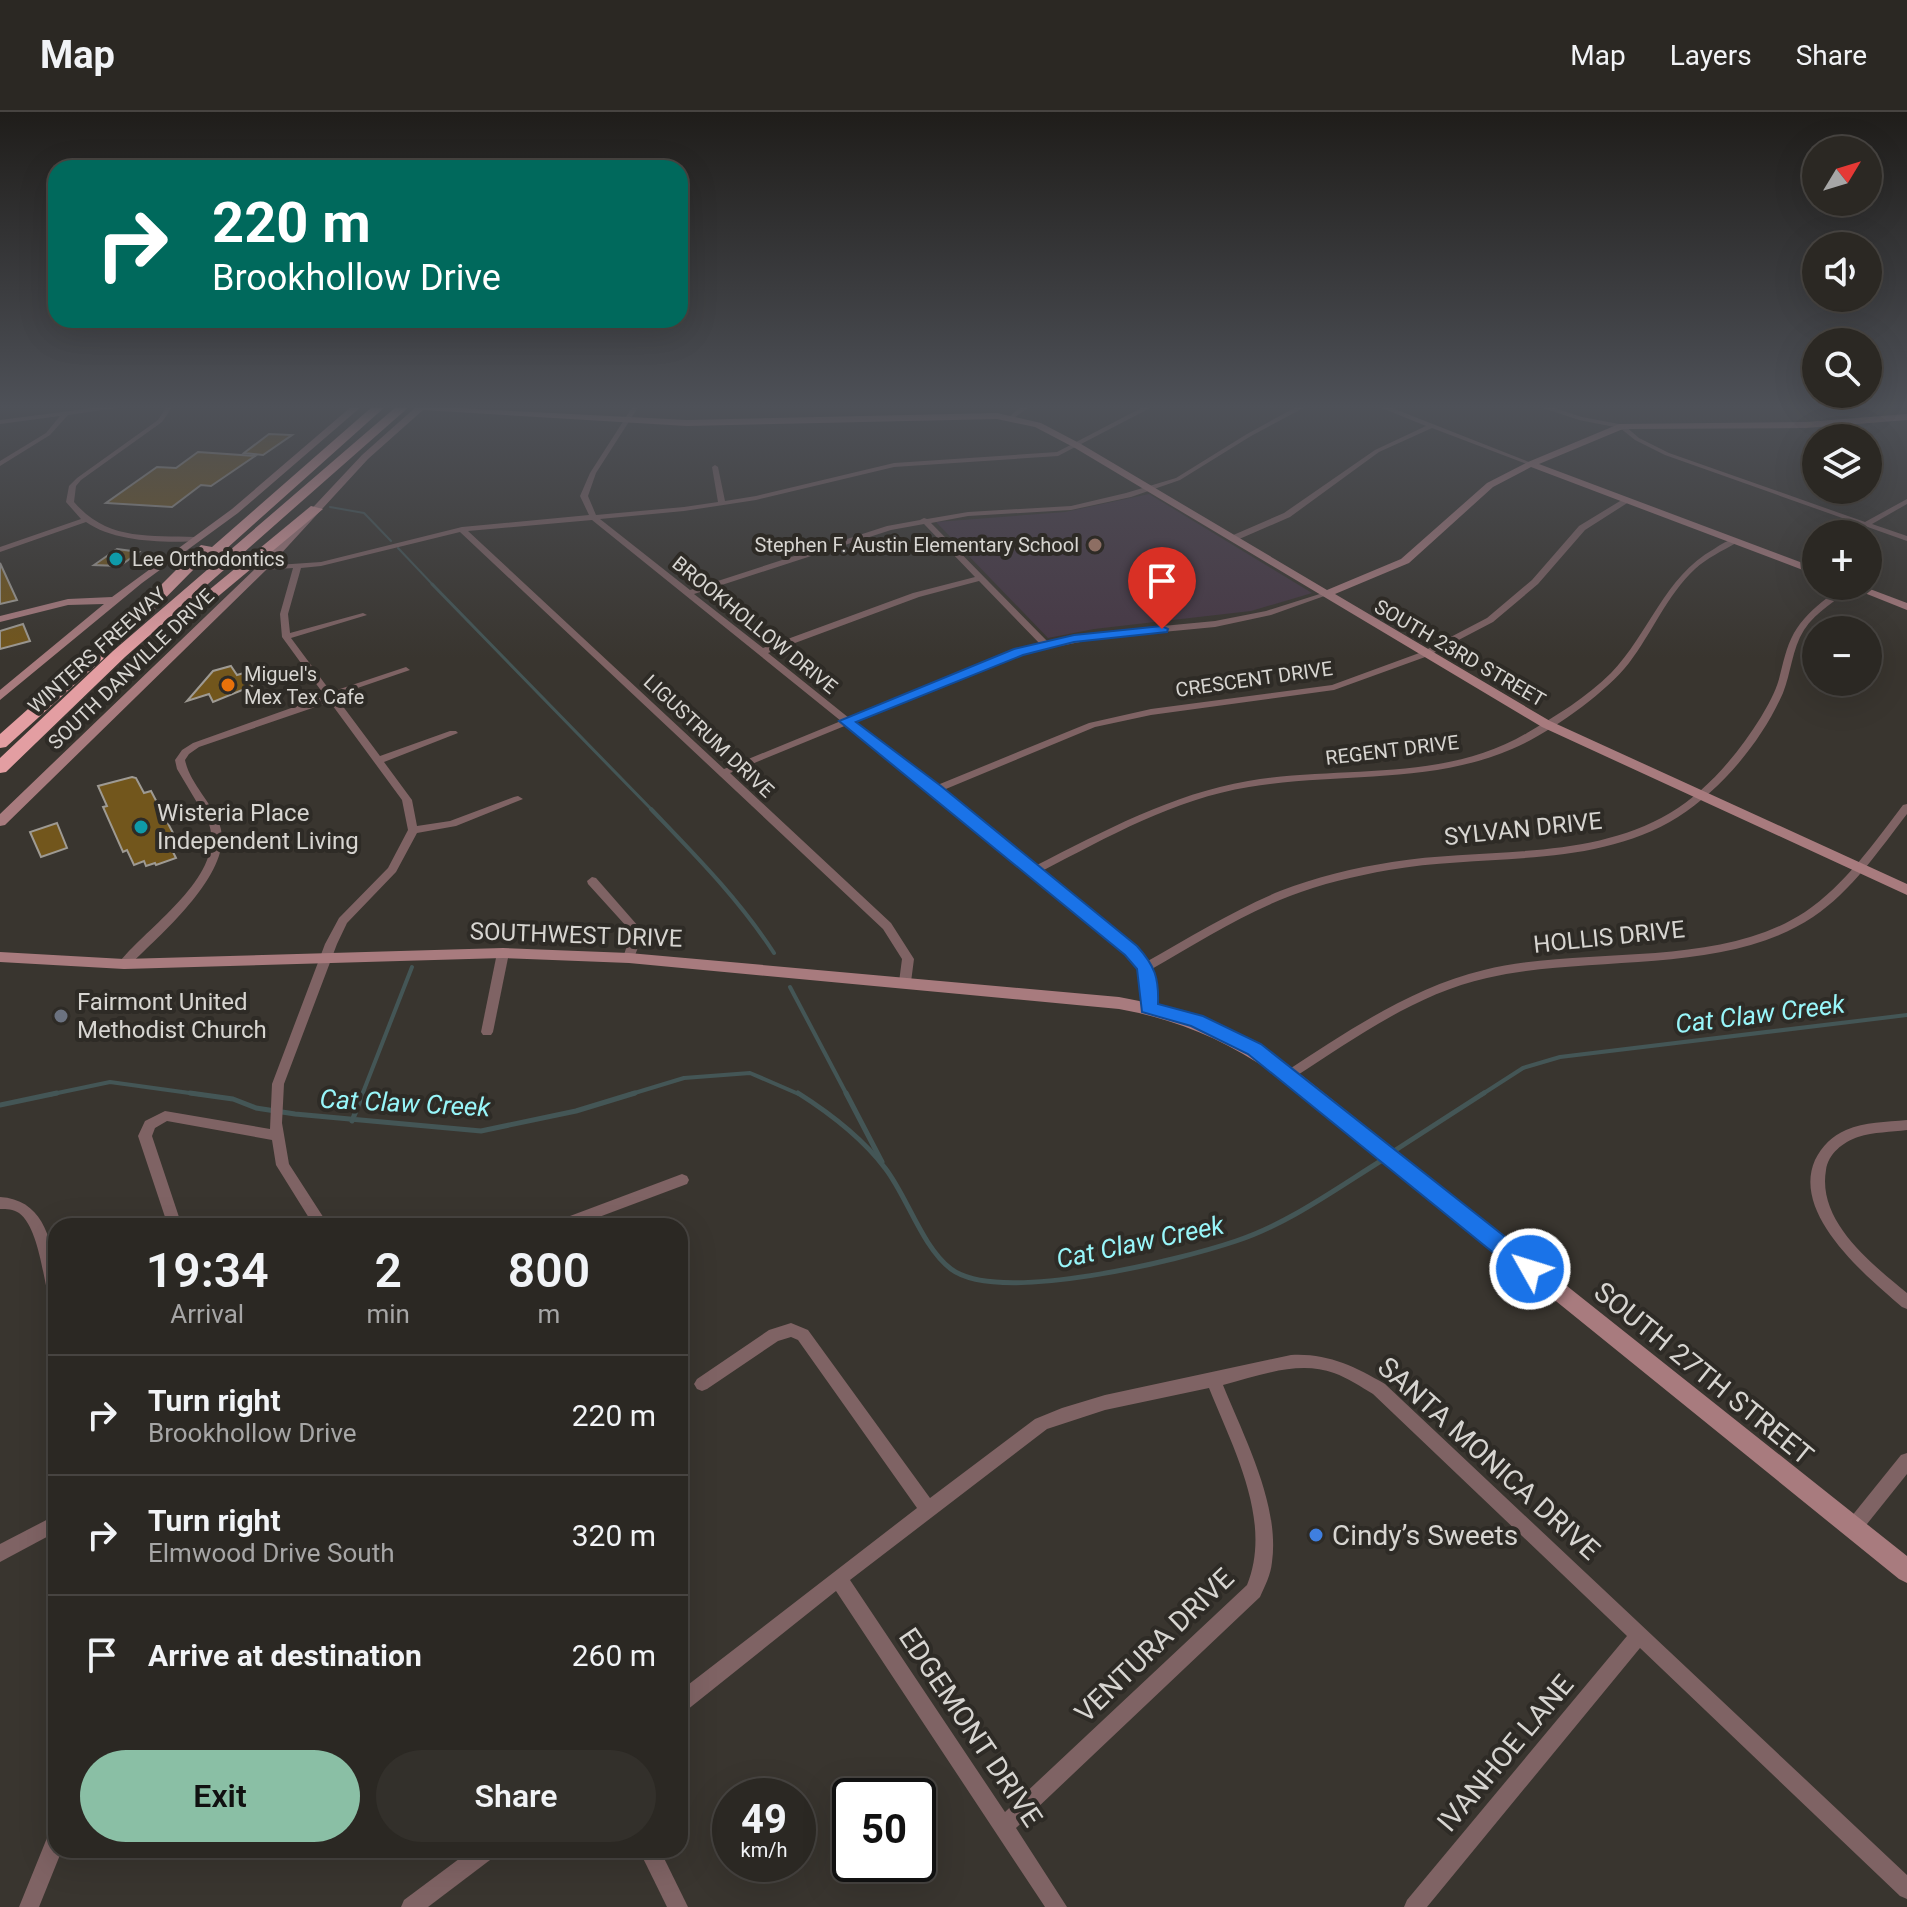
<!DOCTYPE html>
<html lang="en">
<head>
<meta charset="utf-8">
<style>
  body { margin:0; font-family:Roboto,sans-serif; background:#33302b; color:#f1f3f6; height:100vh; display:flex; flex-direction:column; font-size:30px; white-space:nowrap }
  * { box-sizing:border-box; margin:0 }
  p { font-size:26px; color:#a6a6a6 }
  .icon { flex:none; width:44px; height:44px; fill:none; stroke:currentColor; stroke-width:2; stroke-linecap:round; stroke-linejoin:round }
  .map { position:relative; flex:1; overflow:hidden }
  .details { position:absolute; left:48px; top:1106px; width:640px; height:640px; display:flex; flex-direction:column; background:#2b2823; border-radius:24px; box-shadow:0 8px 32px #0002,0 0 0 2px #474441 }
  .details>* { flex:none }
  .hud { position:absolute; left:48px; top:48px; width:640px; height:168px; border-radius:24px; box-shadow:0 8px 32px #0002,0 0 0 2px #474441; background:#00695c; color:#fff; overflow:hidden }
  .needle { width:52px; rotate:52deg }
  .fabs { position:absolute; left:1802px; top:24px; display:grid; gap:16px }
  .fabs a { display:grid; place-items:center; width:80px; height:80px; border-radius:50%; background:#2b2823; box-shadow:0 8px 32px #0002,0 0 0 2px #474441; font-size:40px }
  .speed { position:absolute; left:712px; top:1666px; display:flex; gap:16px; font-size:40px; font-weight:700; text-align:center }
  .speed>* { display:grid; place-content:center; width:104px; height:104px; border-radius:50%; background:#2b2823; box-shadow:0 8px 32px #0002,0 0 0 2px #474441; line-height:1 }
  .speed small { font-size:20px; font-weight:400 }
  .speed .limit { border:4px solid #111; border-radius:12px; background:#fff; color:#111 }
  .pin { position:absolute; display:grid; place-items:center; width:68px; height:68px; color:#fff; margin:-82px -34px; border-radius:50% 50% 50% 0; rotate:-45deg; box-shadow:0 0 8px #0007 }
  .pin .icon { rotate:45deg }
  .me { position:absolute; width:88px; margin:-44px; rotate:309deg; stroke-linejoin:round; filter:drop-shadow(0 0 6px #0008) }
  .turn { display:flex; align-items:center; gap:28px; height:168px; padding:0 32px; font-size:36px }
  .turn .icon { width:104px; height:104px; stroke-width:2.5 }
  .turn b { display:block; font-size:56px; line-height:68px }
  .eta { display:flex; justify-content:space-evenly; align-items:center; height:136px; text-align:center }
  .eta b { font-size:48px; font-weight:600; line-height:56px }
  .action { display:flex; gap:16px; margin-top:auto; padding:16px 32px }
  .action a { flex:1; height:92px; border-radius:48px; background:#8abfa5; color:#111; font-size:32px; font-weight:600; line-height:92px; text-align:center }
  .action a+a { background:#33302b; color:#f1f3f6 }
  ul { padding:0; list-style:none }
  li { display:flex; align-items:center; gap:24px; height:120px; padding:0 32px; border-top:2px solid #474441 }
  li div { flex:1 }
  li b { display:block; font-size:30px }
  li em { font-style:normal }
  header { display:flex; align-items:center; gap:48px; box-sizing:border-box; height:112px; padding:0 40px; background:#2b2823; border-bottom:2px solid #474441 }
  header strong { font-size:38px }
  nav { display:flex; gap:44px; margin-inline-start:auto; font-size:28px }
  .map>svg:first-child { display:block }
</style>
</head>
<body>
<header>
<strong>Map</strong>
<nav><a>Map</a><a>Layers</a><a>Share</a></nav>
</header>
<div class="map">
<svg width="1907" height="1795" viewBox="0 0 1907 1795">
  <rect width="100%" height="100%" fill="#39352f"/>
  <!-- education -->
  <path fill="#473845" d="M1149 382 1312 481 1251 499 1094 517 1048 526 936 410 1065 400Z"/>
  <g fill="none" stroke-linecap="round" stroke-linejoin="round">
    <!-- stream-far3 -->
    <g stroke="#445656" stroke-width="2">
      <path d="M330 395 364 401 391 429"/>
      <path d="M398 436 434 474"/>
    </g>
    <!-- stream-far2 -->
    <path stroke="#445656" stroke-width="3" d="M432 472 653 699"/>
    <!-- stream-far1 -->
    <g stroke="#445656" stroke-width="4">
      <path d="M651 697C695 743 739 787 774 841"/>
      <path d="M790 875 847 983"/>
      <path d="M48 983 110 970 204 983"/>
      <path d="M362 983 412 855"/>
      <path d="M628 983 684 966 750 961 801 983"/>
      <path d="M1481 983 1523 956 1560 945 1907 903"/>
    </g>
    <!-- stream -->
    <g stroke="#445656" stroke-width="5">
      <path d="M190 981 233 987 256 996 295 1002 481 1019 576 999 635 981"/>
      <path d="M798 981C828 1000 863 1027 885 1056 907 1084 922 1135 951 1157 999 1193 1180 1148 1236 1129 1288 1112 1337 1076 1384 1047"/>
      <path d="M846 981 882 1050"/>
      <path d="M0 993 57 981"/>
      <path d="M352 1009 363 981"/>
      <path d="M1394 1039 1484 981"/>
    </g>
  </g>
  <!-- building -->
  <g fill="#72561c" stroke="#9e9a93" stroke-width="2">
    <path d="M269 322 292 323 263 343 244 341Z"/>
    <path d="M198 340 255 344 211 374 201 373 172 395 106 391 157 355 176 356Z"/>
    <path d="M117 437 139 440 120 454 94 453Z"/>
    <path d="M0 451 17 488 0 492Z"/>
    <path d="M23 512 30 529 0 537V519Z"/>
    <path d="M231 554 237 563 244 561 252 574 213 590 209 582 187 589 213 559Z"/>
    <path d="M132 665 136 666 144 681 151 679 173 721 165 724 176 746 156 753 155 751 146 754 144 749 134 753 127 738 123 740 103 695 107 694 98 674Z"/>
    <path d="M57 711 67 736 41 745 30 720Z"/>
  </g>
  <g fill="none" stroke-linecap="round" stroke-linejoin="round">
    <!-- street -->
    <g fill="#7f6364" fill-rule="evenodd">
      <path d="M109 294H130L68 303 50 323 0 354V349L46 321 60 304 0 312V308Z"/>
      <path d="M167 294H173L162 310 81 368 76 374 74 390C108 429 147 423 195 425H198V429C165 431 114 430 86 410L0 440V435L81 407 66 390 69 374 77 366 158 308Z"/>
      <path d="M633 294H639L596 361 588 384 596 403 684 395 718 390 712 355 715 353 718 355 725 389 756 384 894 351 1057 340 1145 294H1154L1058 344 894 355 756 388 684 399 600 407 690 478 887 414 920 408 924 406 927 407 968 400 1071 394 1126 381 1176 366 1247 322 1298 294H1307L1251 324 1180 368 1131 385 1071 398 968 404 931 411 1049 531 1100 520 1215 509 1266 499 1326 480 1330 482 1271 503 1215 515 1100 526 1020 542 855 610 935 674 1089 611 1151 597 1332 573 1422 540 1487 506 1532 468 1579 414 1625 386 1632 388 1585 418 1538 472 1493 510 1428 544 1334 578 1151 603 1095 615 941 679 1035 754C1104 719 1172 682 1248 669 1341 653 1443 671 1527 621 1556 604 1587 585 1611 561 1649 522 1664 465 1714 437 1721 432 1728 428 1736 427V431C1722 439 1707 446 1695 457 1667 483 1652 521 1629 551 1605 582 1548 622 1512 637 1429 673 1337 660 1249 675 1174 687 1108 725 1042 759L1116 818 1146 850C1190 825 1234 798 1280 779 1316 765 1354 756 1392 750 1483 735 1587 750 1670 701 1707 679 1738 642 1761 605 1768 593 1775 581 1779 567 1783 552 1786 535 1794 521 1802 507 1814 496 1827 486 1836 480 1842 474 1853 474 1837 489 1816 499 1804 518 1792 537 1791 561 1783 581 1762 629 1722 677 1678 705 1593 758 1484 741 1389 758 1355 764 1321 772 1290 784 1241 803 1195 832 1150 858L1154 870 1155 896 1149 900 1143 896C1143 866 1141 855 1119 834L847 613 730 661 891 811 914 847 911 870 905 874 899 870 902 847 883 817 460 420 321 454 301 456 288 502 290 521 363 501 367 503 291 526 331 580 406 555 410 558 340 582 336 585 380 644 450 619H456L458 621 384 650 412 688 417 714 450 709 514 685 518 684 523 687 456 714 417 721 396 760 347 811 337 832 284 972 282 1011 289 1052 329 1114H314L276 1053 272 1028 167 1009 155 1016 152 1024 182 1114H168L138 1024 145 1009 165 999 270 1017 272 972 325 832 339 806 388 756 408 718 402 688 330 590 199 635 189 642 185 648C190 672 212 690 220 714 235 761 157 825 128 855L124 856 118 852C146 815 229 763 208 709L177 657 175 648 182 638 193 631 325 584 282 525 280 502 293 456 262 458 258 456 262 454 321 450 462 415 589 403 580 384 590 361ZM592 408 841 609 724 657 468 419ZM924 412 975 465 913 481 763 536 694 482 891 418ZM979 469 1041 533 1015 538 849 606 768 541 919 485Z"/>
      <path d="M1022 294H1030L1014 306H1010V304Z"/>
      <path d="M1377 294H1387L1534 352 1529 353 1432 316 1379 340 1290 405 1237 428H1231V424L1284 401 1375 338 1426 314Z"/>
      <path d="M1537 294H1548L1582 305 1624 313 1639 326 1669 341 1865 410 1907 387V392L1872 412 1907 424V429L1665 343 1635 328 1620 316 1579 308Z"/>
      <path d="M1907 692V702C1879 738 1852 779 1813 805 1725 864 1588 842 1487 866 1415 882 1354 927 1293 966H1285L1283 963 1285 960C1348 919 1410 876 1484 858 1585 833 1716 858 1805 800 1845 773 1874 731 1903 693Z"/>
      <path d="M592 765 596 766 638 814 641 827 633 849H625L623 846 629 827 627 815 588 772 587 769Z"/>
      <path d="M503 837 509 841 493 920 491 923H483L481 920 497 841Z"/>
      <path d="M1907 1008V1018C1891 1020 1874 1020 1858 1025 1843 1030 1828 1042 1826 1058 1817 1110 1872 1152 1907 1181V1197L1902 1195C1866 1164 1791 1102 1815 1048 1822 1034 1832 1024 1846 1018 1865 1010 1886 1010 1907 1008Z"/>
      <path d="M682 1062 687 1064 689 1068 687 1072 575 1114H552L554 1110Z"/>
      <path d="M0 1085C54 1088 56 1152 56 1194L51 1192 49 1187C43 1164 38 1115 19 1101 13 1097 7 1097 0 1097Z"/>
      <path d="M791 1211 808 1218 930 1386 1035 1307 1062 1296 1105 1283 1291 1243C1327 1241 1354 1254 1385 1272L1907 1763V1787L1900 1784 1640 1536 1427 1795H1404L1407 1788 1627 1524 1373 1282C1361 1275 1348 1266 1334 1261 1298 1248 1258 1264 1223 1273 1244 1325 1280 1393 1272 1450 1271 1462 1265 1474 1260 1485L1016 1716 1067 1795H1045L836 1479 687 1598 680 1600V1579L917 1396 798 1228 791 1225 778 1229 707 1277 702 1279 697 1277 694 1272 697 1267 769 1218ZM1209 1276C1233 1336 1273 1409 1247 1473L1005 1700 850 1468 1047 1317 1105 1298Z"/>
      <path d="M1907 1341V1362L1859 1422 1853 1424 1847 1422 1845 1416 1847 1410 1901 1343Z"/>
      <path d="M56 1403V1420L0 1450V1432Z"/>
      <path d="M56 1718V1738H62L39 1795H19L49 1721Z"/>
      <path d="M471 1738H497L494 1745 428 1795H401L404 1788Z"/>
      <path d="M639 1738H660L688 1795H667Z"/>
    </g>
    <!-- secondary -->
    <g fill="#a87b7e" fill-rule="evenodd">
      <path d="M352 294H362L238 401 142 471 0 588V578L104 492 68 493 0 510V504L68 487 112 485 232 397Z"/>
      <path d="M417 294 687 308 997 301 1041 311 1081 332 1327 478 1401 447 1487 371 1528 350 1619 312 1806 310 1907 302V308L1806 316 1623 317 1539 352 1816 456V463L1531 355 1493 375 1409 451 1335 482 1550 609 1907 772V783L1542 615 1075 336 1035 315 997 307 687 314 423 298 368 347 266 458 5 713 0 714V702L258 454 362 343Z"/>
      <path d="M1847 474H1862L1907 491V498Z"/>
      <path d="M503 836 629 841 1119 885C1185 897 1240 920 1295 958L1907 1444V1471L1899 1467 1283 968C1232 931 1181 908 1119 897L629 851 503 846 124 857 0 850V840L124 847Z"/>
    </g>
    <!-- highway -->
    <g fill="#e39ea2" fill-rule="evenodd">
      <path d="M373 294H386L206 455H196L121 531H109V525L201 433 212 435Z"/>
      <path d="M397 294H410L125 545 6 660 0 661V646L113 539Z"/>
      <path d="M311 394 323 397 179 517H169V511Z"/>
      <path d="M97 539 105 544 103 547 6 635 0 636V622L91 541Z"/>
    </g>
  </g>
  <!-- sky -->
  <linearGradient id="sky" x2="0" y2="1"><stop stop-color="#1f1d1a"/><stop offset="0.54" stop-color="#4e5158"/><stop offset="1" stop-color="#4e5158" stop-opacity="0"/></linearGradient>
  <rect width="1907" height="546" fill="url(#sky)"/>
  <!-- route -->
  <path fill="#1a73e8" stroke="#114b97" stroke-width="2" d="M1162 514 1168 517 1167 520 1074 530 1023 543 856 610 941 674 1137 834C1155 854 1159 866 1158 892L1203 904 1261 932 1537 1150 1541 1157 1537 1164 1530 1167 1522 1164 1248 942 1191 914 1142 900 1137 857 1125 843 839 609 1014 537 1074 523Z"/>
  <!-- markers -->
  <circle fill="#8d6e63" stroke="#2e2b26" stroke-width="3" cx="1095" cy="433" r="8"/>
  <g fill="#0f9aa8" stroke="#2e2b26" stroke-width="3">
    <circle cx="116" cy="447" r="8"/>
    <circle cx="141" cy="715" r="8"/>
  </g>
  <circle fill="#e8710a" stroke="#2e2b26" stroke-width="3" cx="228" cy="573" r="8"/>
  <circle fill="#6b7280" stroke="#2e2b26" stroke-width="3" cx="61" cy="904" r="8"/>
  <circle fill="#3f7fe0" stroke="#2e2b26" stroke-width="3" cx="1316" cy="1423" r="8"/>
  <g text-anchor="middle" stroke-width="8" stroke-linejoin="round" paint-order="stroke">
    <!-- far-poi labels -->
    <g font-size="20" fill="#d7d5d1" stroke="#2e2b26" text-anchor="start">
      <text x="1079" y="440" text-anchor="end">Stephen F. Austin Elementary School</text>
      <text x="132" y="454">Lee Orthodontics</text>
      <text x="244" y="569">Miguel's<tspan x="244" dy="23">Mex Tex Cafe</tspan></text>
    </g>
    <!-- far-street labels -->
    <g font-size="20" fill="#d7d5d1" stroke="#2e2b26">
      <text transform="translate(755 513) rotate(39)" y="7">BROOKHOLLOW DRIVE</text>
      <text transform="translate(97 538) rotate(-42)" y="7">WINTERS FREEWAY</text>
      <text transform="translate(1460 541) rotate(30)" y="7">SOUTH 23RD STREET</text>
      <text transform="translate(131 557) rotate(-44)" y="7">SOUTH DANVILLE DRIVE</text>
      <text transform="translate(1254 567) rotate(-8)" y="7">CRESCENT DRIVE</text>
      <text transform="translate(709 624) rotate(43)" y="7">LIGUSTRUM DRIVE</text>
      <text transform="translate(1392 638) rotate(-7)" y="7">REGENT DRIVE</text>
    </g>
    <!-- poi labels -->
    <g font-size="24" fill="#d7d5d1" stroke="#2e2b26" text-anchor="start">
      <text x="157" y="709">Wisteria Place<tspan x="157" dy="28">Independent Living</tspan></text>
      <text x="77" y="898">Fairmont United<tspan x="77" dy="28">Methodist Church</tspan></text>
    </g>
    <!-- street labels -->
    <g font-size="24" fill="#d7d5d1" stroke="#2e2b26">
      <text transform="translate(1523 717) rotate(-6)" y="8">SYLVAN DRIVE</text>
      <text transform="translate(576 823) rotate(2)" y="8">SOUTHWEST DRIVE</text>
      <text transform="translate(1609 825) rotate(-6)" y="8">HOLLIS DRIVE</text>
    </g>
    <!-- water labels -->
    <g font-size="26" font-style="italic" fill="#98f6fa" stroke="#2e2b26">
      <text transform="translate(1760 902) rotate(-7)" y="9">Cat Claw Creek</text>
      <text transform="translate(405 991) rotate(3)" y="9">Cat Claw Creek</text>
      <text transform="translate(1140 1130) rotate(-12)" y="9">Cat Claw Creek</text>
    </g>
    <!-- near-street labels -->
    <g font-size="28" fill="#d7d5d1" stroke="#2e2b26">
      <text transform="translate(1704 1261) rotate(39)" y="10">SOUTH 27TH STREET</text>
      <text transform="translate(1489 1346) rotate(42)" y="10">SANTA MONICA DRIVE</text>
      <text transform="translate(1154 1533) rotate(-44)" y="10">VENTURA DRIVE</text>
      <text transform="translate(971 1615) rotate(56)" y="10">EDGEMONT DRIVE</text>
      <text transform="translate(1505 1641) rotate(-50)" y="10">IVANHOE LANE</text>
    </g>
    <!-- near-poi labels -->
    <g font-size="28" fill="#d7d5d1" stroke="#2e2b26" text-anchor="start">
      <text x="1332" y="1433">Cindy’s Sweets</text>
    </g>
  </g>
</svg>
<div class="fabs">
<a><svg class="needle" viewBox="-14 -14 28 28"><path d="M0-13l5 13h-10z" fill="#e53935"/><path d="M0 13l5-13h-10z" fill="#a6a6a6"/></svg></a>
<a><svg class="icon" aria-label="sound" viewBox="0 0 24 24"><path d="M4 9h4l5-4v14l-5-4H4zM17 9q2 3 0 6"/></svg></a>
<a><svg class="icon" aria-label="search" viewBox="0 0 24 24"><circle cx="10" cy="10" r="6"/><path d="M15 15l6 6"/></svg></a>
<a><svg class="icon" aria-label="layers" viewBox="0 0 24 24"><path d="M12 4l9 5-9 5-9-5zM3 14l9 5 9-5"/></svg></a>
<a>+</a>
<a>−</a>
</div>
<div class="speed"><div>49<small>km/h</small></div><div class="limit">50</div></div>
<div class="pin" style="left:1162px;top:517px;background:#d93025"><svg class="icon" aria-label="arrive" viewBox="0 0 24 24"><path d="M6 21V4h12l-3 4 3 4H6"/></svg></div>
<svg class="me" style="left:1530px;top:1157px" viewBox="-20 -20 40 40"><circle r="17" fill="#1a73e8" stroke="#fff" stroke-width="3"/><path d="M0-11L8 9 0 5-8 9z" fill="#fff"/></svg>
<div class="hud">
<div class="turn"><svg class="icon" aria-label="right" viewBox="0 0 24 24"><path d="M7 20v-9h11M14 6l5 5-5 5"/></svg><div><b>220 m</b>Brookhollow Drive</div></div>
</div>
<section class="details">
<div class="eta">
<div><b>19:34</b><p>Arrival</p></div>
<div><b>2</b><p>min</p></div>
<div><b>800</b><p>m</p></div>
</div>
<ul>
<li><svg class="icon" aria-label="right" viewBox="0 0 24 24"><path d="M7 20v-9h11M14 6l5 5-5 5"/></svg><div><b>Turn right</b><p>Brookhollow Drive</p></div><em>220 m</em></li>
<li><svg class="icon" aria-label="right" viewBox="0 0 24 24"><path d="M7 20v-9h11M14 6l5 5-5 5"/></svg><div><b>Turn right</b><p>Elmwood Drive South</p></div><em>320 m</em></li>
<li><svg class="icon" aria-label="arrive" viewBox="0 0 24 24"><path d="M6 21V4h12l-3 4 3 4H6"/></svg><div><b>Arrive at destination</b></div><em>260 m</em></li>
</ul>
<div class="action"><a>Exit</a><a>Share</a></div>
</section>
</div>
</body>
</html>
